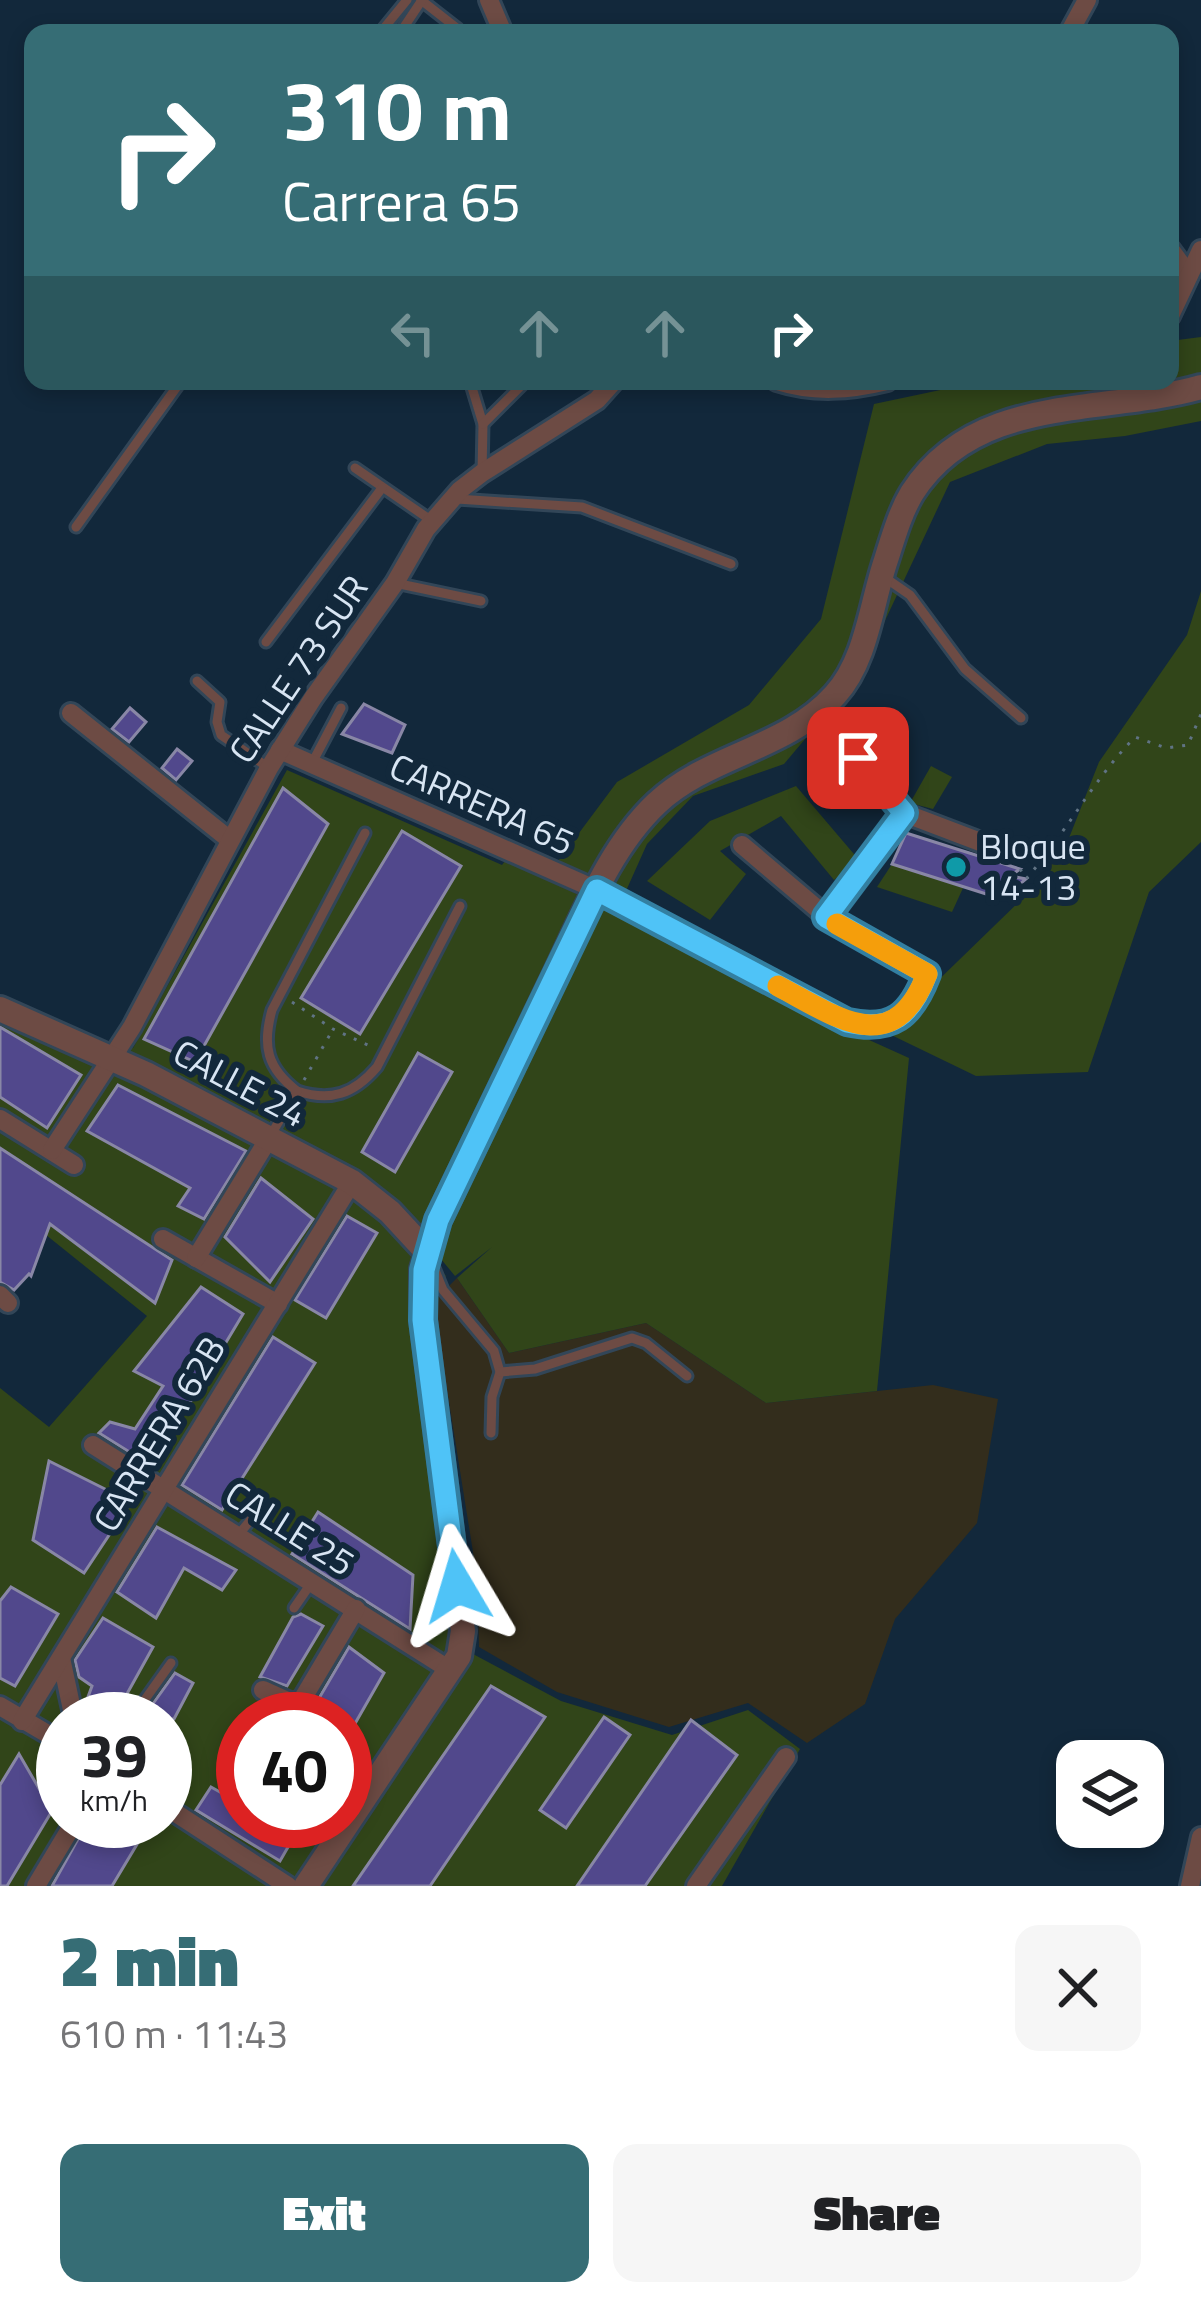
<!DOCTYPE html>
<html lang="en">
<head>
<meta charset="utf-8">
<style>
  body { margin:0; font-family:"Titillium Web",sans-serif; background:#f6f6f6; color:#202124; height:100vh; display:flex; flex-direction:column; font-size:45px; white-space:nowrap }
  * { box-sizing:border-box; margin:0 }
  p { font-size:39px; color:#757577 }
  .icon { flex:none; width:66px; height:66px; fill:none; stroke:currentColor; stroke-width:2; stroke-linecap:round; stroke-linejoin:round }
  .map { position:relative; height:1886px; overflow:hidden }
  .sheet { display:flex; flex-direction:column; background:#fff; flex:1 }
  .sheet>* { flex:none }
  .top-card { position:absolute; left:24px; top:24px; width:1155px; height:366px; border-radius:24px; box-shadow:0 6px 18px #0003; background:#366d75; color:#fff; overflow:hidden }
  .tools { position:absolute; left:1056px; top:1740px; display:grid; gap:24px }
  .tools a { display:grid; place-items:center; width:108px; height:108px; border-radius:24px; background:#fff; box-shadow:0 6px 18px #0003; font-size:60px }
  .speed { position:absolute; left:36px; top:1692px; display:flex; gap:24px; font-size:60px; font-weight:700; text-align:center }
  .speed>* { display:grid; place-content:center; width:156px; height:156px; border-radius:50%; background:#fff; box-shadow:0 6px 18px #0003; line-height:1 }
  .speed small { font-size:30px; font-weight:400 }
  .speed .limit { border:18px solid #d22; background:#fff; color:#111 }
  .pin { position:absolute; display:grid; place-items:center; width:102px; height:102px; color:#fff; margin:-51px; border-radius:24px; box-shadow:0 6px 18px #0006 }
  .me { position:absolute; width:132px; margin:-66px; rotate:353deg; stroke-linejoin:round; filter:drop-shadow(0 0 9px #0008) }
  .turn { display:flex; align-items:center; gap:42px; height:252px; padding:0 60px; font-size:54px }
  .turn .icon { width:156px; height:156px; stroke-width:2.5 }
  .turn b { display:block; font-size:84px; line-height:102px }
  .lanes { display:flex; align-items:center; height:114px; padding:0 60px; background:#0003; justify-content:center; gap:60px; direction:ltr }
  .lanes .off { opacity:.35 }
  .round { display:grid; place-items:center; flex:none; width:126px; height:126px; border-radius:24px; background:#f6f6f6 }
  .overview { display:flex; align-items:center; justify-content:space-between; height:204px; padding:0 60px }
  h1 { font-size:72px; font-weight:800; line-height:90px; color:#366d75 }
  .cta { display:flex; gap:24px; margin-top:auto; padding:24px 60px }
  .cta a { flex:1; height:138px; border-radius:24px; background:#366d75; color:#fff; font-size:48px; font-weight:800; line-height:138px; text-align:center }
  .cta a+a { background:#f6f6f6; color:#202124 }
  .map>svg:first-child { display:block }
</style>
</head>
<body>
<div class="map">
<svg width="1201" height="1886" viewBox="0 0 1201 1886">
  <rect width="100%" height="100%" fill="#12283b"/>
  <!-- education -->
  <path fill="#332d1c" d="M457 1278 509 1353 646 1323 766 1403 933 1385 998 1399 977 1523 895 1619 865 1704 807 1743 748 1703 669 1727 557 1692 479 1647 477 1577 433 1302Z"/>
  <!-- green -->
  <g fill="#314519" fill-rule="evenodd">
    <path d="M1201 337V421L1125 436 1047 444 950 482 860 674 784 764 693 796 647 844 617 911 547 876 617 782 749 705 821 619 874 404 983 381H1170V341Z"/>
    <path d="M1201 591V842L1149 892 1088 1072 976 1076 883 1031 916 1015 923 995 1026 895 1069 838 1099 762 1187 635Z"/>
    <path d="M931 766 952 777 933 809 910 803Z"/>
    <path d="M287 770 502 865 505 861 573 892 754 988 909 1058 877 1391 766 1403 646 1323 509 1353 457 1278 492 1247 455 1276 431 1247 409 1231 446 1276 427 1303 470 1594 473 1654 561 1701 672 1735 748 1710 800 1749 722 1886H0V1388L49 1427 147 1316 0 1198V1012L91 1061 133 1048ZM63 1719H165V1821H63ZM243 1719H345V1821H243Z"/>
    <path d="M796 786 859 860 834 880 781 816 720 851 746 874 710 920 647 881 710 821Z"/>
    <path d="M892 864 963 888 952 912 877 887Z"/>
  </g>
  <!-- building -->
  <g fill="#51488c" stroke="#8987a6" stroke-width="3">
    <path d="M364 704 405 725 392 753 342 734Z"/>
    <path d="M130 708 146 722 129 742 112 729Z"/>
    <path d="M177 749 192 761 176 780 162 768Z"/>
    <path d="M283 788 328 824 195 1062 144 1039Z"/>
    <path d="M402 831 461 866 360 1034 301 998Z"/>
    <path d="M906 833 1020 869 1010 876 1026 879 1002 899 892 864Z"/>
    <path d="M0 1027 81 1075 47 1128 0 1097Z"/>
    <path d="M418 1053 452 1072 395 1172 362 1152Z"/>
    <path d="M118 1085 246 1151 204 1219 178 1206 190 1188 87 1131Z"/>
    <path d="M0 1148 172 1260 155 1303 50 1224 31 1276 29 1274 14 1290 0 1282Z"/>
    <path d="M261 1178 313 1219 270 1282 225 1237Z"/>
    <path d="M347 1216 377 1233 326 1318 295 1300Z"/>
    <path d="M201 1287 243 1314 152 1466 99 1433 110 1422 135 1429 163 1386 134 1371Z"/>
    <path d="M273 1337 315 1363 222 1510 182 1485Z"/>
    <path d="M49 1461 131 1502 84 1573 33 1540Z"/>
    <path d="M318 1512 413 1575 410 1629 292 1554Z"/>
    <path d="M157 1527 236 1570 222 1590 184 1568 156 1618 117 1592Z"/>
    <path d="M11 1587 58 1614 15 1686 0 1678V1601Z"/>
    <path d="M301 1614 323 1626 287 1686 260 1677 293 1617Z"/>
    <path d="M103 1618 153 1647 113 1719H96L85 1705 92 1686 79 1677 75 1660Z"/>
    <path d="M349 1647 384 1673 345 1741V1719H299L315 1705Z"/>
    <path d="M175 1673 193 1683 174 1719H142Z"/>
    <path d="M491 1686 545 1717 430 1886H353Z"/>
    <path d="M604 1717 630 1735 566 1828 540 1810Z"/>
    <path d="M691 1720 737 1755 645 1886H577Z"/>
    <path d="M19 1754 52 1811 7 1886H0V1785Z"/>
    <path d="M211 1787 243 1805V1821H270L295 1835 280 1861 196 1810Z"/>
    <path d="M88 1821H127L145 1831 112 1886H52Z"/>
  </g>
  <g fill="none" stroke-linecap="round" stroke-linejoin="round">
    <!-- service casing -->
    <g stroke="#324658" stroke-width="15">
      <g id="service">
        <path d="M421 0 458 29"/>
        <path d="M380 33 407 0"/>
        <path d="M400 33 422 0"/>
        <path d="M470 381 483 424 482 473"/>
        <path d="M483 424 526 381"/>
        <path d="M355 468 432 521"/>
        <path d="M457 499 582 507 731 564"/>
        <path d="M76 527 181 381"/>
        <path d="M884 577 910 595 965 669 1021 718"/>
        <path d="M395 583 481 601"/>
        <path d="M266 642 382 488"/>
        <path d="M197 681 220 702 217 722 221 735 269 768"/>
        <path d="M311 765 341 708"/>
        <path d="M297 1091C331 1102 354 1094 377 1067L460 906"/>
        <path d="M269 1138 297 1091C267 1068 262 1046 272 1010L365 833"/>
        <path d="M432 1263 443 1290 494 1351 500 1372 492 1397 491 1433"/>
        <path d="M500 1372 535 1369 632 1338 646 1343 687 1376"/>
        <path d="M239 1534 259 1510"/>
        <path d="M294 1608 312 1582"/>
        <path d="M131 1719 171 1663"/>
      </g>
    </g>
    <!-- minor casing -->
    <g stroke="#324658" stroke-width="24">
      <g id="minor">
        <path d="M489 0 503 33"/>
        <path d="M1069 33 1087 0"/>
        <path d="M1170 249 1189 275"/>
        <path d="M1170 316 1201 250"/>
        <path d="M777 381C814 393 850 390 887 381"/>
        <path d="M1107 381H1109"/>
        <path d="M71 713 230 840"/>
        <path d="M835 730 904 813 1004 851"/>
        <path d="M280 750 597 890 847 1022C892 1032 911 1015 927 974L827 917 742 845"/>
        <path d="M827 917 904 813"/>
        <path d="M0 1119 74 1165"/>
        <path d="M52 1150 132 1027 269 768 313 698 395 583 426 529 460 490 482 473 597 400 614 381"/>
        <path d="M163 1239 278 1304"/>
        <path d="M196 1258 269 1138"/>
        <path d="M0 1295 8 1303"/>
        <path d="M93 1445 450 1670"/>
        <path d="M61 1658 74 1719"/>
        <path d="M263 1690 294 1704 303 1698 356 1609"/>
        <path d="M0 1706 63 1743"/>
        <path d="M22 1721 352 1182"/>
        <path d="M165 1806 288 1886"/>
        <path d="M36 1886 75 1821"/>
        <path d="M696 1886 786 1757"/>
        <path d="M1190 1886 1201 1837"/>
      </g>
    </g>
    <!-- tertiary casing -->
    <g stroke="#324658" stroke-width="30">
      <g id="tertiary">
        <path d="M0 1009 146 1074 352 1182 390 1212 427 1252"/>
        <path d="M306 1886 459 1656 463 1631 423 1320V1269L438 1220C478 1138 517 1056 556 974 584 916 609 848 657 803 708 755 787 749 835 695 867 660 871 604 886 560 893 538 900 513 912 493 976 393 1103 415 1201 387"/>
      </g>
    </g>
    <!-- path -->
    <g stroke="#607384" stroke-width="3" stroke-dasharray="3 9" stroke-linecap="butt">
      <path d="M1020 869 1026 879C1066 833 1093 780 1135 737L1166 748 1188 745 1201 714"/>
      <path d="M292 1002 333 1029 372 1047"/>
      <path d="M304 1080 332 1031"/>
    </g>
    <!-- service -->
    <use href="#service" stroke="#6d4b44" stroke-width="9"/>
    <!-- minor -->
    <use href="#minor" stroke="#6d4b44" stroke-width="18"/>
    <!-- tertiary -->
    <use href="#tertiary" stroke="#6d4b44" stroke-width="24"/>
  </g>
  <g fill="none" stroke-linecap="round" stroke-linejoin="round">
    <!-- route casing -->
    <g stroke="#337fa1" stroke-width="30">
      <path id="route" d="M457 1586 423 1320 424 1270 438 1220 597 890 847 1022C892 1032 911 1016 927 974L826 917 904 813 858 758"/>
    </g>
    <!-- route -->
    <use href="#route" stroke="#4fc3f7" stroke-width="21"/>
    <!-- slow -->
    <path stroke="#f59e0b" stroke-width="21" d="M778 986C837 1017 893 1061 927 974L837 924"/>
  </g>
  <!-- markers -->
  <circle fill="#0f9aa8" stroke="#12283b" stroke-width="4.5" cx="956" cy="867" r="12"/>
  <g text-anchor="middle" stroke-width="12" stroke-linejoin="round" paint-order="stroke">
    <!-- street labels -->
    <g font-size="36" fill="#d8e5f3" stroke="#12283b">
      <text transform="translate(298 669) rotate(-56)" y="13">CALLE 73 SUR</text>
      <text transform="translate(482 804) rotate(24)" y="13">CARRERA 65</text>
      <text transform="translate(240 1083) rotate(28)" y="13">CALLE 24</text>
      <text transform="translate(159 1434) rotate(-59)" y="13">CARRERA 62B</text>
      <text transform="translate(290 1528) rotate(32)" y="13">CALLE 25</text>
    </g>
    <!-- poi labels -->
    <g font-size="36" fill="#d8e5f3" stroke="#12283b" text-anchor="start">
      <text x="980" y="859">Bloque<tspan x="980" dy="41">14-13</tspan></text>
    </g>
  </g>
</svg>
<div class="tools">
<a><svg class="icon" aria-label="layers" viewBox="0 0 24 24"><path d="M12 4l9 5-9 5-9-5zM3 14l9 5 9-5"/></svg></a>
</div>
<div class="speed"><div>39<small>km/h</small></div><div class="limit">40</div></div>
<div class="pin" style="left:858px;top:758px;background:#d93025"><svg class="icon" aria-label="arrive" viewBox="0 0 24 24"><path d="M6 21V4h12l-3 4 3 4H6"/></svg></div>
<svg class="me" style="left:457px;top:1586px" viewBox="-20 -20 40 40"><path d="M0-17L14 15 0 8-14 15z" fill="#4fc3f7" stroke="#fff" stroke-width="4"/></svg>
<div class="top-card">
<div class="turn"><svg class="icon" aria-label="right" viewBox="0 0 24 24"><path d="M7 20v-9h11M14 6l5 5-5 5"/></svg><div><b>310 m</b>Carrera 65</div></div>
<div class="lanes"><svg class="icon off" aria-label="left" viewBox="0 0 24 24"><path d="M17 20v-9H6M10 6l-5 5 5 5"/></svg><svg class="icon off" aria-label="ahead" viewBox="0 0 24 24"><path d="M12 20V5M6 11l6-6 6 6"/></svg><svg class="icon off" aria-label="ahead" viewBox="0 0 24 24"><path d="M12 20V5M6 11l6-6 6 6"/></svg><svg class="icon" aria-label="right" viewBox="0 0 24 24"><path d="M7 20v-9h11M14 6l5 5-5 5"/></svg></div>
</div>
</div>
<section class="sheet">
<div class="overview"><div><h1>2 min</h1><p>610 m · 11:43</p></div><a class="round"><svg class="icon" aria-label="close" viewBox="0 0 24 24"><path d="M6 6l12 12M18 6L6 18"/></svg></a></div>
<div class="cta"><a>Exit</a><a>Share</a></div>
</section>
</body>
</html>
